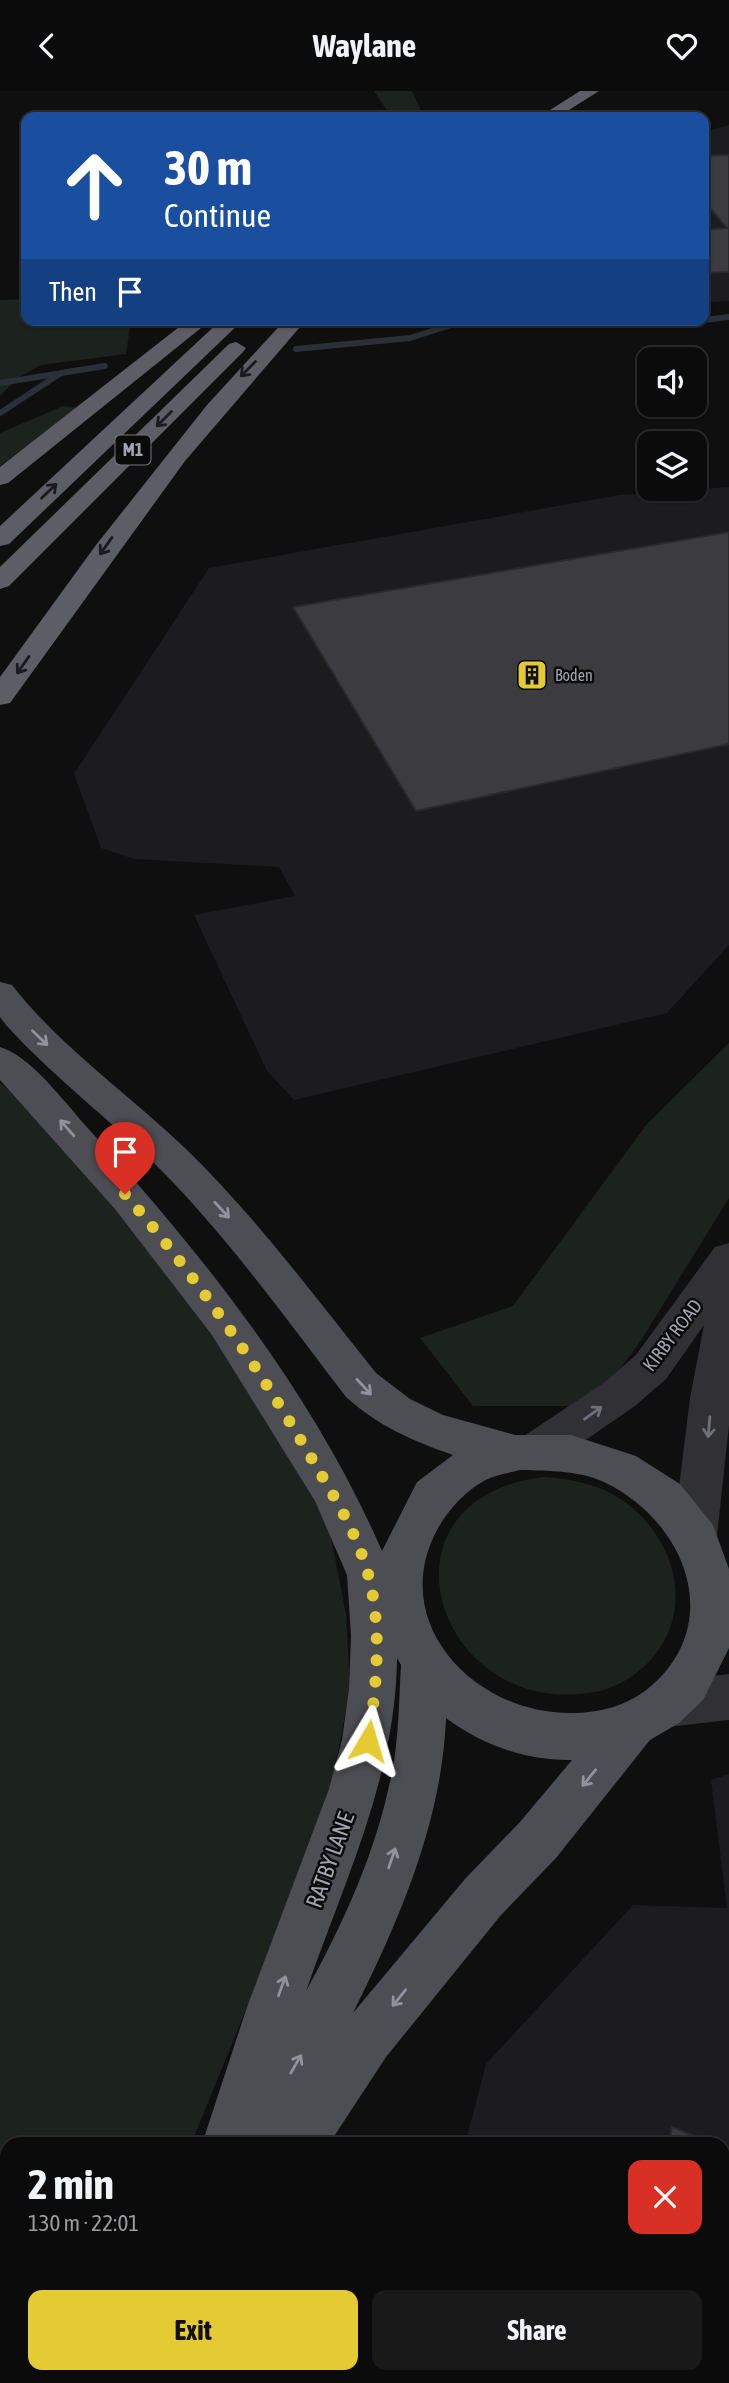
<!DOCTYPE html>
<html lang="en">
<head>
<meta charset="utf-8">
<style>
  body { margin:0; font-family:"Asap Condensed",sans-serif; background:#19191a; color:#f1f3f6; height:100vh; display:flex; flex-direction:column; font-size:26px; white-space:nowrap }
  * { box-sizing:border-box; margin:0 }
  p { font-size:23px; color:#9a9b9d }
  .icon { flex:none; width:38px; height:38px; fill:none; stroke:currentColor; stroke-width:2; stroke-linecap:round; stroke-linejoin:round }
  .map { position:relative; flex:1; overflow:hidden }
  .side { position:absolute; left:0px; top:2046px; width:730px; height:247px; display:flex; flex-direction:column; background:#0b0b0c; border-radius:21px 21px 0 0; box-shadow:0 2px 5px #0004,0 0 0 2px #2b2b2d }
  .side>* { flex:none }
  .guide { position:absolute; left:21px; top:21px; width:688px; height:214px; border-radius:14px; box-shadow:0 2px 5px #0004,0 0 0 2px #2b2b2d; background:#1a4fa0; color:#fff; overflow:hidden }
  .controls { position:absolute; left:637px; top:256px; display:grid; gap:14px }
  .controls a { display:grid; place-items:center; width:70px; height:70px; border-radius:14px; background:#0b0b0c; box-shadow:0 2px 5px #0004,0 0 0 2px #2b2b2d; font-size:35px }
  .pin { position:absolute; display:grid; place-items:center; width:60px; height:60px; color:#fff; margin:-72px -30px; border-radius:50% 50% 50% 0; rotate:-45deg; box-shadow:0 0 7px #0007 }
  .pin .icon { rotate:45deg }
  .me { position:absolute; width:77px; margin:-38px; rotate:7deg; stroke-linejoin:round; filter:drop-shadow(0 0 5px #0008) }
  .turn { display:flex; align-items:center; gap:24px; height:147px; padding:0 28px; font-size:32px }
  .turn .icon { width:91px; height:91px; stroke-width:2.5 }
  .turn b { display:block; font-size:49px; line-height:60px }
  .then { display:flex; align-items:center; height:66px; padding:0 28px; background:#0003; gap:14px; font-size:26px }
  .round { display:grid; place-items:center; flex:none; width:74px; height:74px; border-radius:14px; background:#19191a }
  .overview { display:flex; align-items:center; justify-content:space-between; height:119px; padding:0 28px }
  h1 { font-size:42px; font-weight:700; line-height:52px }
  .action { display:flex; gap:14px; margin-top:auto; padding:14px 28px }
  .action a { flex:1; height:80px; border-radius:14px; background:#e4cb33; color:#111; font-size:28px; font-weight:700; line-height:80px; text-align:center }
  .action a+a { background:#19191a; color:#f1f3f6 }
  header { display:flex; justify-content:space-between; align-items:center; height:91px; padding:0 28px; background:#0b0b0c; font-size:32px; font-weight:700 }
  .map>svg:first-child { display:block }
</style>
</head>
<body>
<header><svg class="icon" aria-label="back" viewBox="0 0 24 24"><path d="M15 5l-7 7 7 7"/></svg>Waylane<svg class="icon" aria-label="heart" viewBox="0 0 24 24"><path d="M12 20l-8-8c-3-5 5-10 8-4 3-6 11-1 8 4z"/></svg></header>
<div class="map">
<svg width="729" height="2292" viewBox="0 0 729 2292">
  <rect width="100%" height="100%" fill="#0f0f10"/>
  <!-- built -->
  <g fill="#1c1b1d">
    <path d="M729 34V210L704 212V41Z"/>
    <path d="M729 396V854L667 922 294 1009 267 980 194 824 295 805 279 776 134 768 101 757 74 683 209 477 619 404Z"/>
    <path d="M729 1683V2292H405L407 2286H723V2053H465L486 1973 633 1814 727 1817 711 1689Z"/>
  </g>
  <!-- green -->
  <g fill="#1c231e">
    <path d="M374 0H412L421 20 389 22Z"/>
    <path d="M26 208V229H126L130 236 126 263 41 274 19 286 0 305V209Z"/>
    <path d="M63 315 80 317 0 375V342Z"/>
    <path d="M729 952V1107L640 1251 592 1315H473L420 1247 513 1215 647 1033Z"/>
    <path d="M0 991 79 1064 187 1192 325 1416 346 1523 350 1597 327 1720 191 2053H7V2286H109L107 2292H0Z"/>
    <path d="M543 1386C569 1388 596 1392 619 1407 672 1441 697 1514 653 1566 639 1583 617 1597 595 1601 436 1630 366 1408 543 1386Z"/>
  </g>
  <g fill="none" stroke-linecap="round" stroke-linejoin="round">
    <!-- stream -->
    <g stroke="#2a2f38" stroke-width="6">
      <path d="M482 229 646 234 696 229"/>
      <path d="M704 229 729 226"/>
      <path d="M296 258 410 247 467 229"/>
      <path d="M0 292 56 283"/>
      <path d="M0 322 61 282 105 275"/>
    </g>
  </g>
  <!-- building -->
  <g fill="#3c3c40" stroke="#2a292c" stroke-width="2">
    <path d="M729 64V181L704 182V139L727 137 704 110V65Z"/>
    <path d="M729 441V653L416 720 293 516Z"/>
    <path d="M672 2036 715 2053H669Z"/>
    <path d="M723 2056 729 2058V2292H620L621 2286H723Z"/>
  </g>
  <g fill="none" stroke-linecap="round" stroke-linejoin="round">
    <!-- minor -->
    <g fill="#313035" fill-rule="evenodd">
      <path d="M729 1152V1334L717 1445 711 1459 695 1465 679 1459 673 1445 690 1307 704 1234 666 1288 635 1315 551 1373 536 1378 521 1373 515 1360 521 1347 605 1291 636 1264 715 1156Z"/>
      <path d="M729 1583V1629L667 1636 650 1629 643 1613 650 1597 667 1590Z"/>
    </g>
    <!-- major -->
    <g fill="#4d4d54" fill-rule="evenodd">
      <path d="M0 891 12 894C62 958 128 1002 186 1058 256 1126 315 1206 376 1282L410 1308 443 1324 515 1344H571L636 1365 680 1393 713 1434 729 1478V1557L703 1609 679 1632 650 1649 556 1767 501 1824 386 1966 329 2053H202L247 1916 329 1698 342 1649 349 1598 351 1545 347 1484 315 1410 212 1244 115 1118 0 989V956C29 964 64 1010 85 1034 201 1161 313 1301 382 1460L417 1391 453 1364C413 1350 378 1335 346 1306 287 1229 230 1149 161 1079 111 1029 54 987 6 934L0 926ZM520 1379C550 1380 581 1379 608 1393 686 1433 725 1532 650 1596 627 1615 600 1622 571 1622 476 1623 387 1533 437 1439 448 1419 464 1401 484 1390 494 1384 509 1382 520 1379ZM397 1567 401 1574C399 1606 399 1638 394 1670 380 1752 346 1828 306 1900 344 1791 396 1685 397 1567ZM446 1627C482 1654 527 1670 572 1669L520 1731 465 1788 353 1922C399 1830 442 1731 446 1627Z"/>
      <path d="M122 2286H184L181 2292H119Z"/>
    </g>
    <!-- highway -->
    <g fill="#5d5d66" fill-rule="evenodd">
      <path d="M580 0H599L558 26H539Z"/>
      <path d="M188 229H204L206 233 8 392 0 394V376Z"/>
      <path d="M221 229H243L9 453 0 455V435Z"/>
      <path d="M285 229H306L185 370 10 612 0 614V586L96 454 207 314Z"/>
      <path d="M236 251 246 257 243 261 9 495 0 498V476L229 253Z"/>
    </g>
  </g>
  <!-- one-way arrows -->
  <defs><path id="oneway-shaft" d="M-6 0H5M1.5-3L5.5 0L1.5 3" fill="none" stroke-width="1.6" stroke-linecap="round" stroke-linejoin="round" transform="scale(1.75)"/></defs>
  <g stroke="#1b1b1d">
    <use href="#oneway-shaft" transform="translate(248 278) rotate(135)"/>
    <use href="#oneway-shaft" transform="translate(164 328) rotate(135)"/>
    <use href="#oneway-shaft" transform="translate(49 400) rotate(-44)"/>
    <use href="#oneway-shaft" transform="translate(106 455) rotate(125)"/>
    <use href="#oneway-shaft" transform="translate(23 574) rotate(125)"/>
  </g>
  <g stroke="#90929e">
    <use href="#oneway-shaft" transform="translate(40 947) rotate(44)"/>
    <use href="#oneway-shaft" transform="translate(67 1037) rotate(-131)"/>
    <use href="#oneway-shaft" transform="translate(222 1119) rotate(47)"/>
    <use href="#oneway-shaft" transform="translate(364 1296) rotate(47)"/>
    <use href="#oneway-shaft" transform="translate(589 1687) rotate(129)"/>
    <use href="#oneway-shaft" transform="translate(392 1767) rotate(-71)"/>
    <use href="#oneway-shaft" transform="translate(282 1895) rotate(-70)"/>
    <use href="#oneway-shaft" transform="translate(399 1907) rotate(129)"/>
    <use href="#oneway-shaft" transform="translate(296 1973) rotate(-60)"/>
  </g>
  <g stroke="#6f6f79">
    <use href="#oneway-shaft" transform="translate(593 1322) rotate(-36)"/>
    <use href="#oneway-shaft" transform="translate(709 1336) rotate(95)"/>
  </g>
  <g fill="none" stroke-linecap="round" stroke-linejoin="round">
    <!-- route -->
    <path stroke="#e4cb33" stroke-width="12" stroke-dasharray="0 21.6" d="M125 1103C195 1184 255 1271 309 1363 330 1399 354 1436 366 1476 383 1530 377 1595 368 1650"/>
  </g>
  <!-- icons -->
  <defs>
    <g id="building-square" transform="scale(1.575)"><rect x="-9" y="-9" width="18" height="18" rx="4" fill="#e4cb33" stroke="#0a0a0b"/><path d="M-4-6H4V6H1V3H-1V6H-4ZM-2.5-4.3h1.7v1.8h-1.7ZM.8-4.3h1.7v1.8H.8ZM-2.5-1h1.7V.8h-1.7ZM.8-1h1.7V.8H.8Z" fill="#111"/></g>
  </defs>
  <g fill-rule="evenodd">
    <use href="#building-square" x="532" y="584"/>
  </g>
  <g text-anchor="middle" stroke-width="5" stroke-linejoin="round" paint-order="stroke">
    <!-- far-poi labels -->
    <g font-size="16" fill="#a1a3b0" stroke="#0a0a0b" text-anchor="start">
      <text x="555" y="590">Boden</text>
    </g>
    <!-- shield labels -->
    <rect fill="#0a0a0b" stroke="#74757e" stroke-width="2" x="115.5" y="344.5" width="35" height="29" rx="5"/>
    <g font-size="18" font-weight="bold" fill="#a1a3b0">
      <text x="133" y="365">M1</text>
    </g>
    <!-- street labels -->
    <g font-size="19" fill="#a1a3b0" stroke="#0a0a0b">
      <text transform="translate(672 1244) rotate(-53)" y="7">KIRBY ROAD</text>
    </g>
    <!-- near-street labels -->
    <g font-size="23" fill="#a1a3b0" stroke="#0a0a0b">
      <text transform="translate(330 1769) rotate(-70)" y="8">RATBY LANE</text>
    </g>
  </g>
</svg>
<div class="controls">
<a><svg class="icon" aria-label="sound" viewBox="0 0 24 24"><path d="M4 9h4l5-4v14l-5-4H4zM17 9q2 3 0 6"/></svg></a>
<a><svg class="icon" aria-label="layers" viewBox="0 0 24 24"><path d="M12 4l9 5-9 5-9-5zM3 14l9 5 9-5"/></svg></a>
</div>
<div class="pin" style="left:125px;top:1103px;background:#d93025"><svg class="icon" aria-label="arrive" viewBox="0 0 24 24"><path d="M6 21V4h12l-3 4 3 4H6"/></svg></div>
<svg class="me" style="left:368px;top:1650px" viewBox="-20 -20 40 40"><path d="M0-17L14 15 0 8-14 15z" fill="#e4cb33" stroke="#fff" stroke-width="4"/></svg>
<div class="guide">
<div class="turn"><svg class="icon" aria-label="ahead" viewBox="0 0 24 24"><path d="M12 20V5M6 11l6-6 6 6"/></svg><div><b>30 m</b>Continue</div></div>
<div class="then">Then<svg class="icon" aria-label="arrive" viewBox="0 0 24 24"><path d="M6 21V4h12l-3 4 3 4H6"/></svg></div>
</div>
<section class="side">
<div class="overview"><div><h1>2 min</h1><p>130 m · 22:01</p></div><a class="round" style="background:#d93025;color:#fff"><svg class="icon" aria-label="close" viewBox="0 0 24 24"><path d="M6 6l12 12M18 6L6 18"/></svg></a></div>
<div class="action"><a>Exit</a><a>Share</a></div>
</section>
</div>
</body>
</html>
